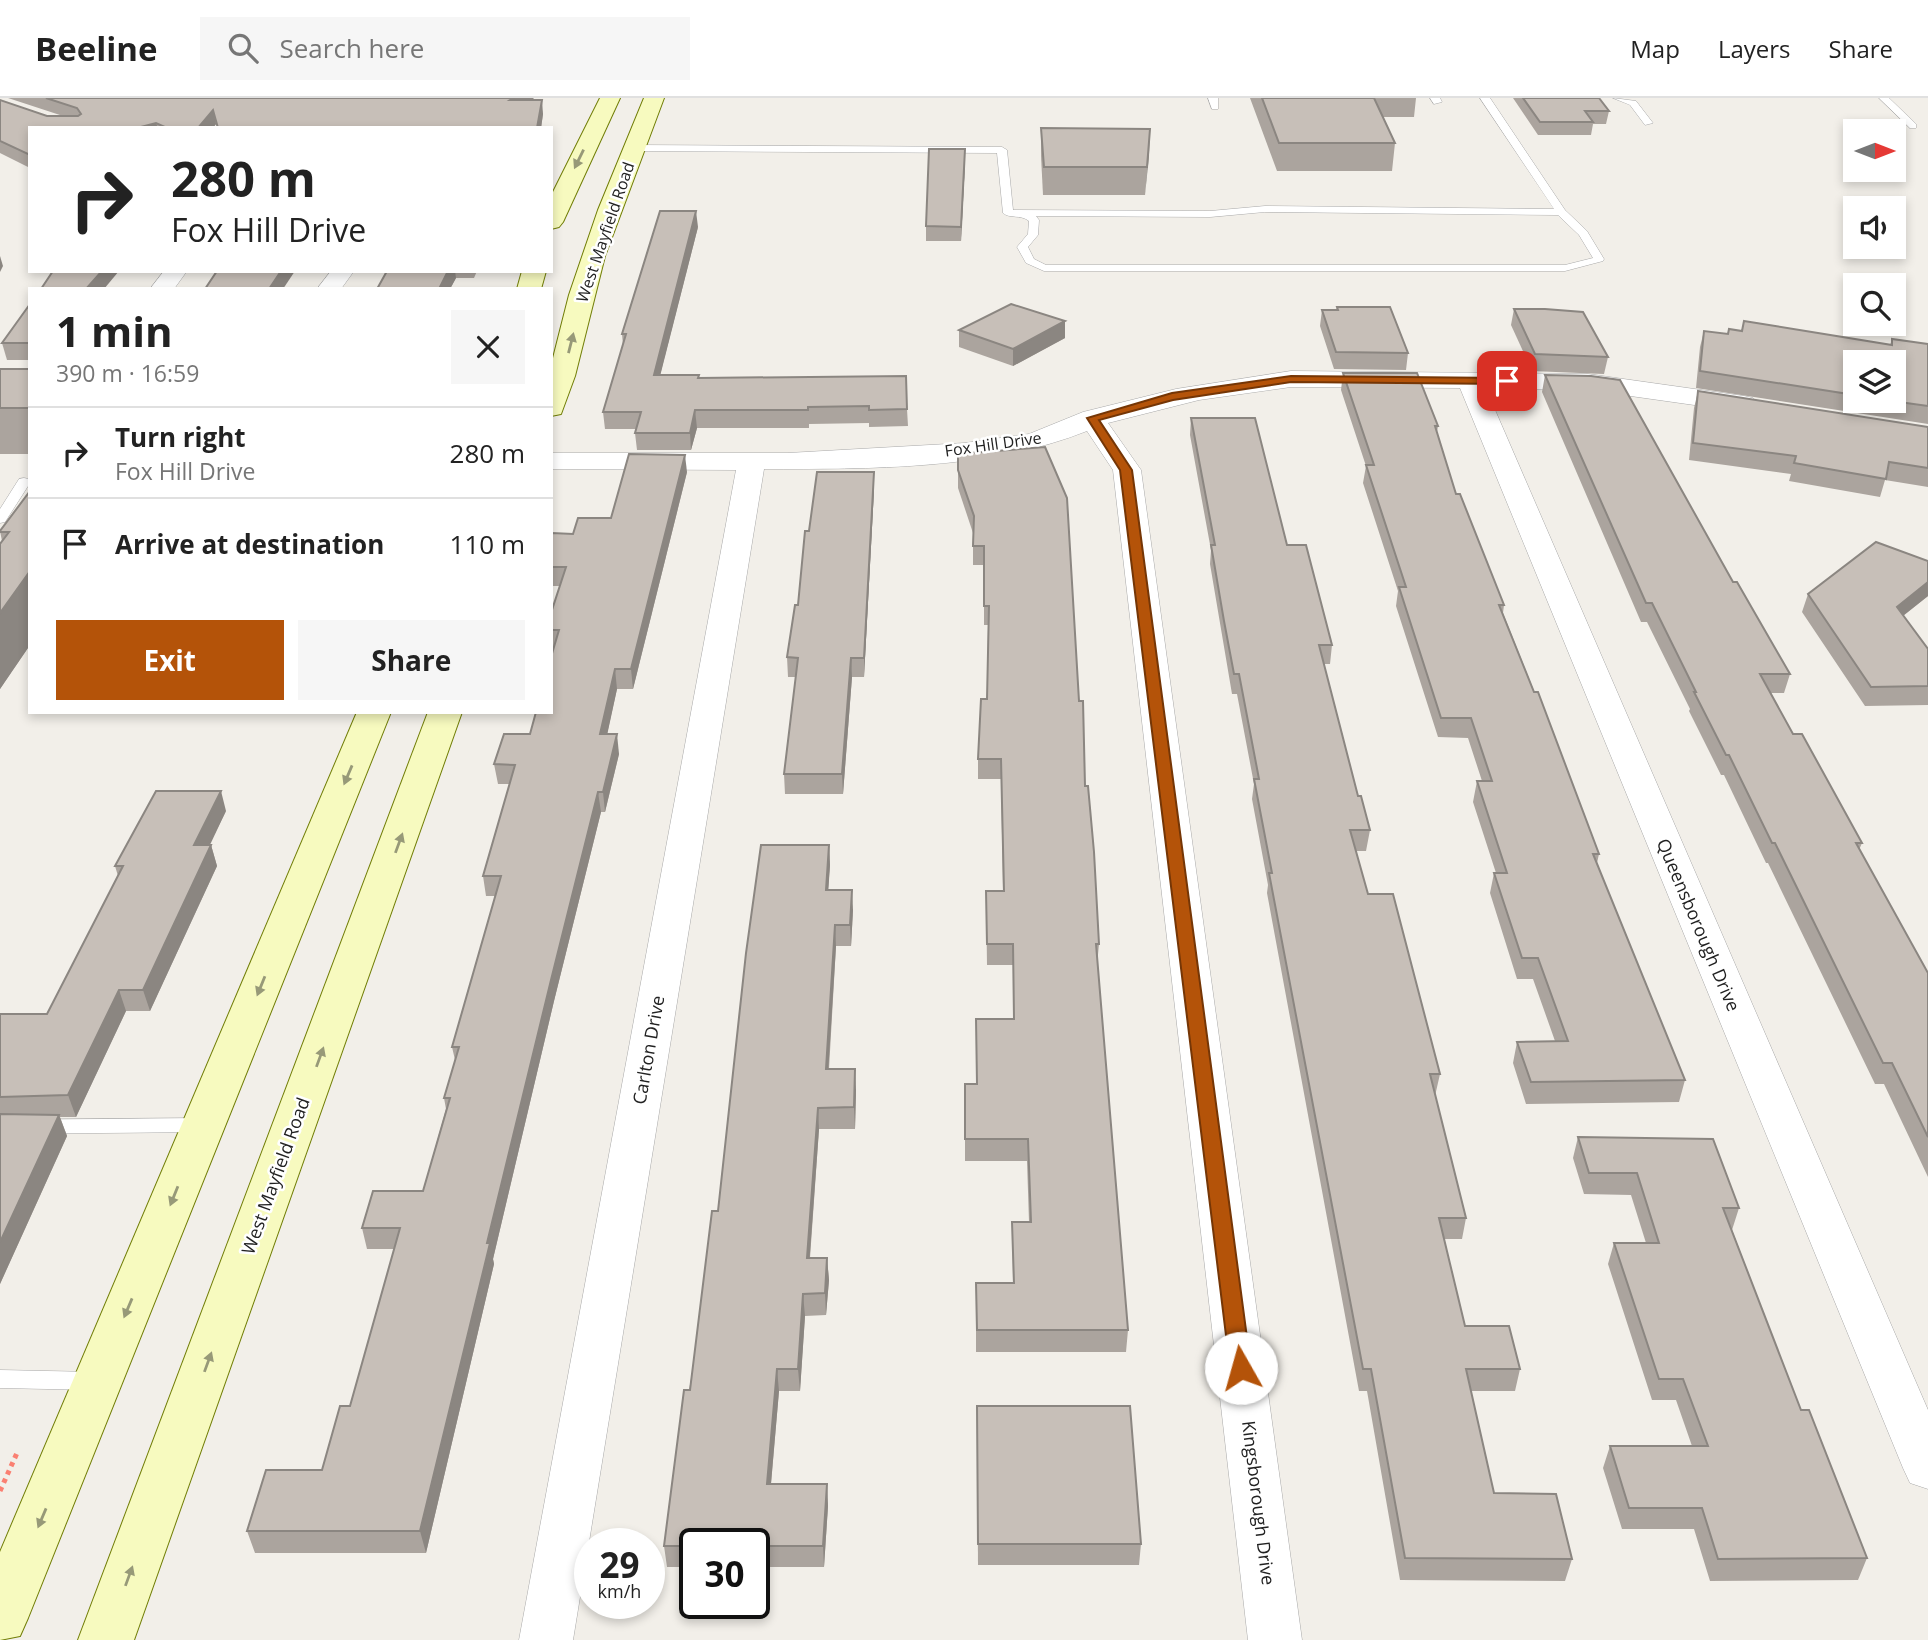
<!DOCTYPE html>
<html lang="en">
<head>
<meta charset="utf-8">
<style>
  body { margin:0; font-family:"Open Sans",sans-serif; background:#f6f6f6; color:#222; height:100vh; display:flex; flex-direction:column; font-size:26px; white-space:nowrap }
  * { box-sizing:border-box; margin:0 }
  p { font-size:23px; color:#767676 }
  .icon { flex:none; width:38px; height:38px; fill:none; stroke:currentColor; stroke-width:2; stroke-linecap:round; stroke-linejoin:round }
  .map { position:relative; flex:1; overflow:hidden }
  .drawer { position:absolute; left:28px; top:189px; width:525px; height:427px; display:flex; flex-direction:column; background:#fff; border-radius:0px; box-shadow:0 4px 10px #0003 }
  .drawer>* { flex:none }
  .banner { position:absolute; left:28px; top:28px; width:525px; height:147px; border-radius:0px; box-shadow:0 4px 10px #0003; background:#fff; color:#222; overflow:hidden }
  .needle { width:46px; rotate:90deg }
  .tools { position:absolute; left:1843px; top:21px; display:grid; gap:14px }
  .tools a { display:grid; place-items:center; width:63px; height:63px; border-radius:0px; background:#fff; box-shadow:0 4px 10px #0003; font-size:35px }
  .speed { position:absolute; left:574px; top:1430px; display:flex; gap:14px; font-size:35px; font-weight:700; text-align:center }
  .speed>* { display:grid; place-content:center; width:91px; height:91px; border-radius:50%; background:#fff; box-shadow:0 4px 10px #0003; line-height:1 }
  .speed small { font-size:18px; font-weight:400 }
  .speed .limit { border:4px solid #111; border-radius:10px; background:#fff; color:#111 }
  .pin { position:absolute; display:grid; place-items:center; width:60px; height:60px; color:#fff; margin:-30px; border-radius:14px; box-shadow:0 4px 10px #0006 }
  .me { position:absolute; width:77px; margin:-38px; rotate:353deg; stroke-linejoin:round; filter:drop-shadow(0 0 5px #0008) }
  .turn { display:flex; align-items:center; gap:24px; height:147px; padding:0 28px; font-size:32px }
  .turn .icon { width:91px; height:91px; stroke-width:2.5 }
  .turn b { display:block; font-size:49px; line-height:60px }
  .round { display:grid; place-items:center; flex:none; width:74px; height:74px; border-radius:0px; background:#f6f6f6 }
  .summary { display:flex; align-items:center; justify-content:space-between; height:119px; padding:0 28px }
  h1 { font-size:42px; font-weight:700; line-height:52px }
  .button { display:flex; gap:14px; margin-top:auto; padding:14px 28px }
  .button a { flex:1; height:80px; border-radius:0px; background:#b45309; color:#fff; font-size:28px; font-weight:700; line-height:80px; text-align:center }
  .button a+a { background:#f6f6f6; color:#222 }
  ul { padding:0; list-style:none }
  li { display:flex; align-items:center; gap:21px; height:91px; padding:0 28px; border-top:2px solid #e0e0e0 }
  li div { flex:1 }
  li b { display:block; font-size:26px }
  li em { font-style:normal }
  header { display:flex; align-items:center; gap:42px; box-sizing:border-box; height:98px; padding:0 35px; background:#fff; border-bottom:2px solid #e0e0e0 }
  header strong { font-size:33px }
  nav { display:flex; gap:38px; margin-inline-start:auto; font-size:24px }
  .search { width:490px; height:63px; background:#f6f6f6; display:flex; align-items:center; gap:18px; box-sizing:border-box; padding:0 24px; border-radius:0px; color:#767676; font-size:26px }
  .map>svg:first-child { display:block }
</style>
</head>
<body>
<header>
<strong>Beeline</strong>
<div class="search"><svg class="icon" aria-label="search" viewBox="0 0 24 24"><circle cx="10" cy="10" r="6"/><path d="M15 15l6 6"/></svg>Search here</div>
<nav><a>Map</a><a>Layers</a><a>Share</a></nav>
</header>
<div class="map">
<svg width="1928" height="1542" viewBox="0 0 1928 1542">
  <rect width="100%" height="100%" fill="#f2efe9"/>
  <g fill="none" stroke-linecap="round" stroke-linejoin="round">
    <!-- lane casing -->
    <g stroke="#a9a9a9" stroke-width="1">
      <g id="lane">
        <path d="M1208 0H1218V11H1212Z"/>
        <path d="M1430 0H1440L1442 4 1434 6Z"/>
        <path d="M1480 0H1490L1565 112 1587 133 1604 161 1603 163 1565 173H1044L1026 165 1017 149 1028 136 1029 123C1020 116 1010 121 1003 115L997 55 633 53 628 50 633 47 1002 49 1007 52 1013 112 1210 113 1265 108 1554 111ZM1265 114 1558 117 1579 137 1593 160 1565 167H1046L1034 161 1028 149 1038 137 1039 122 1036 118 1210 119Z"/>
        <path d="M1613 0 1636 3 1653 25 1645 27 1630 7Z"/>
        <path d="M1879 0H1889L1916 26V30H1910Z"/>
        <path d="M24 380 29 381 30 385 5 424 0 425V411L19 381Z"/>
        <path d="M204 1020 211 1022 214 1027 211 1032 204 1034 0 1036V1022Z"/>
        <path d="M0 1272 94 1274 102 1276 106 1283 102 1290 94 1292 0 1290Z"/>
      </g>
    </g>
    <!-- street casing -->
    <g stroke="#a9a9a9" stroke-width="1">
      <g id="street">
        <path d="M164 173H187L174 191H150Z"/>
        <path d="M331 173H354L341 191H317Z"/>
        <path d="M1291 273 1588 276 1744 298 1753 300 1757 306 1753 312 1744 314 1588 292 1486 291 1928 1312V1391L1910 1385 1903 1370 1460 290 1291 289 1199 302 1108 325 1141 372 1302 1542H1248L1113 372 1087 333C990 372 868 371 764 371L573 1542H519L736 372 551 371V355H788L965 345 1029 336 1083 314 1176 291Z"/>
      </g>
    </g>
    <!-- secondary casing -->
    <g stroke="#707d05" stroke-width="2">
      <g id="secondary">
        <path d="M600 0H620L563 124 559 129 551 131V98Z"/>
        <path d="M644 0H664L605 158 575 278 561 316 551 318V268L569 197 598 112Z"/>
        <path d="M522 173H546L541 191H517Z"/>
        <path d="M357 614H391L28 1520 20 1538 0 1542V1454Z"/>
        <path d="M428 614H462L134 1542H78Z"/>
      </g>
    </g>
    <!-- path -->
    <path stroke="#fa8072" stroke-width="5" stroke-dasharray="4.5 4.5" stroke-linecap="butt" d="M0 1393 17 1355"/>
    <!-- lane -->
    <use href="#lane" fill="#fff" fill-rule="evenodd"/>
    <!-- street -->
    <use href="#street" fill="#fff" fill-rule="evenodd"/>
    <!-- secondary -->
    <use href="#secondary" fill="#f7fabf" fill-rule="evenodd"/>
  </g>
  <!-- wall -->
  <g fill="#aba49e" fill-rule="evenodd">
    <path d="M8 0H534L531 2 543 16 541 30H217L216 26 213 30H30V70L0 55V2L47 18H63Z"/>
    <path d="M1250 0H1416L1414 19H1383L1395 45 1392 73H1277Z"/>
    <path d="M1513 0H1599L1609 13 1606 26H1593L1591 37H1538Z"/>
    <path d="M1041 30 1150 31 1145 97H1043L1041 58Z"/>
    <path d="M965 65 961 143H926V128Z"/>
    <path d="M698 129 660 277 699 280 907 311 908 328 869 329V325L809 326V330H697L691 352H637L635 335 636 331H605L603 314 623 247 622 236Z"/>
    <path d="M387 173H477L474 180H456L450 191H377Z"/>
    <path d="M30 206V262H7L2 245Z"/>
    <path d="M1337 209 1408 255 1406 272 1334 271 1320 228 1322 212H1336Z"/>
    <path d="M1514 211 1608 259 1604 276 1532 273 1511 227Z"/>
    <path d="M959 232 1065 240 1013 268 959 249Z"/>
    <path d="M1704 233 1728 236 1890 247 1892 241 1928 246V326L1696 290 1700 249ZM1855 264 1894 303H1855Z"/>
    <rect x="0" y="271" width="30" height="85"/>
    <path d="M1343 275 1438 328 1437 334 1456 396 1504 507 1503 515 1599 756 1597 765 1685 982 1679 1004 1526 1006 1513 965 1517 944 1555 943 1533 881H1517L1490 795 1494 775H1496L1473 704 1477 683H1482L1468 640 1438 639 1396 508 1398 493 1363 385 1366 368 1341 292Z"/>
    <path d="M1545 277 1733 484 1790 576 1784 595H1771L1793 636 1862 745 1859 752 1928 875V1079L1884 986H1875L1768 765H1766L1724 677H1721L1689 613 1690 611 1647 524H1641L1542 294Z"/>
    <path d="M1698 293 1928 329V389L1885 382 1880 399 1789 383 1791 376 1689 362 1694 310Z"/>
    <path d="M1191 320 1287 447 1332 547 1330 566H1324L1358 698 1370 732 1366 753H1356L1368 796 1440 976 1435 998 1466 1120 1462 1141H1444L1465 1228 1520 1271 1515 1293H1471L1494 1395 1572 1461 1565 1483 1400 1482 1367 1293H1359L1267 795 1268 787 1252 701 1254 686 1237 596H1232L1210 466 1211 452 1190 337Z"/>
    <path d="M958 372 1085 688 1099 846 1097 867 1128 1232 1126 1254H976V1185H1013L1012 1124H1029L1027 1063H965V986H976L1014 921 1013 867H987L986 793H1003L1001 681H978V661L987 601 988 527H984V467H973V435L958 390Z"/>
    <path d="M687 374 633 591H617L607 636 619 656 605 714H601L554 903 493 1161 494 1166 426 1455H255L247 1433 322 1372 350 1308 394 1151H367L362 1130 423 1093 446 1011 444 1000 455 962 452 949 495 798H486L483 778 510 686H498L494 666 530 636 554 551H551V515L560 488H551L552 435 573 436 611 420Z"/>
    <path d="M874 392 864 579H852L843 696H785L784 676 796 579H788L787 559 798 507 809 433Z"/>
    <path d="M30 393V547L0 591V446L2 443 0 433Z"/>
    <path d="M1808 496 1928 498 1903 518 1928 551V607L1865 608 1802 514Z"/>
    <path d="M226 713 209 747H211L217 768 150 913H126L76 1019H60L67 1038 0 1186V916H47L118 778 115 768Z"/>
    <path d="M829 747 830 767 828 792 853 812 851 848H836L829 971 856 992 855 1031H819L810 1160H827L829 1182 826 1217 805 1218 800 1293H779L771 1386H827L828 1408 824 1469H754V1446H695V1469H667L664 1448 718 1113Z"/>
    <path d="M1578 1039 1739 1110 1732 1132 1801 1312 1867 1460 1858 1482 1710 1483 1694 1431H1622L1603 1370 1610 1348H1692L1676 1302H1652L1608 1166 1614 1145H1646L1631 1097 1584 1096 1573 1060Z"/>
    <path d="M977 1308 1141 1446 1139 1467H978Z"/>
  </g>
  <!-- shaded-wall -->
  <g fill="#8b8681">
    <path d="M513 0H534L512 16 510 2Z"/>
    <path d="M542 2 543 16 541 30H537Z"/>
    <path d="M213 12 216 26 213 30H198Z"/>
    <path d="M156 25 158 30H137Z"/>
    <path d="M1150 31 1149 58 1145 97 1147 69Z"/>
    <path d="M965 51V65L961 143V129Z"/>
    <path d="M696 113 698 129 656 294 654 277Z"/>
    <path d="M0 158 3 168 0 174Z"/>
    <path d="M102 173H119L104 191H86Z"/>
    <path d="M281 173H295L283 191H269Z"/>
    <path d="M448 173H455L456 180 450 191H439Z"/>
    <path d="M1065 223V240L1013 268V251Z"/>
    <path d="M695 312 697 330 691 352 690 335Z"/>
    <path d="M685 357 687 374 633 591 631 571Z"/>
    <path d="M874 374V392L864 579V560Z"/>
    <path d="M30 473V547L0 591V515Z"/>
    <path d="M1928 484V498L1890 528 1897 509Z"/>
    <path d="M851 560 852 579 843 696 842 676Z"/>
    <path d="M615 571 617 591 603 656 600 636Z"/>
    <path d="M617 636 619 656 605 714 603 694Z"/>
    <path d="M221 693 226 713 200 768 194 747Z"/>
    <path d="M598 694 601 714 554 903 493 1161 494 1166 426 1455 420 1433 487 1145 551 882Z"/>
    <path d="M211 747 217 768 150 913 143 892Z"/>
    <path d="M829 747 830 767 827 812 826 792Z"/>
    <path d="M852 792 853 812 851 848 850 827Z"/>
    <path d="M835 827 836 848 827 992 826 971Z"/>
    <path d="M119 892 126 913 76 1019 68 997Z"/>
    <path d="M855 971 856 992 855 1031 854 1009Z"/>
    <path d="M818 1010 819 1031 808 1182 807 1160Z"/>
    <path d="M59 1017 67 1038 0 1186V1144Z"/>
    <path d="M827 1160 829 1182 826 1217 825 1195Z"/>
    <path d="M803 1196 805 1218 800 1293 798 1271Z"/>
    <path d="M777 1271 779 1293 769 1408 767 1386Z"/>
    <path d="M827 1386 828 1408 824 1469 823 1448Z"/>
  </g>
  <!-- building -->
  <g fill="#c7bfb8" stroke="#8b8681" stroke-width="2">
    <path d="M46 0H513L510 2H542L537 30H218L213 12 198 30H167L156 25 137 30H30V57L0 43V2L47 18H78L81 16 77 10Z"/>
    <path d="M1262 0H1374L1395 45H1279Z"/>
    <path d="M1523 0H1599L1609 13H1585L1593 24H1540Z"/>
    <path d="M1041 30 1150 31 1147 69H1044Z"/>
    <path d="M929 51H965L961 129 926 128Z"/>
    <path d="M660 113H696L654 277H699L698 280 906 278 907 311 869 312V308L808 309V312H695L690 335H635L641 314H603L626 236H622Z"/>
    <path d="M53 173H102L86 191H41Z"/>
    <path d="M217 173H281L269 191H205Z"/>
    <path d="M387 173H448L439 191H377Z"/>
    <path d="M30 206V245H2Z"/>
    <path d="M1011 206 1065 223 1013 251 959 232Z"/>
    <path d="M1337 209H1390L1408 255 1336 254 1322 212H1338Z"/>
    <path d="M1514 211H1545L1583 214 1608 259 1535 256Z"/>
    <path d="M1744 223 1892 247V241L1928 246V308L1892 303H1894V264H1855V297L1700 273 1704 233 1728 236 1729 231 1742 233Z"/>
    <rect x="0" y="271" width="30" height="39"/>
    <path d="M1343 275H1417L1438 328H1435L1456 396H1460L1504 507H1499L1534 594H1538L1599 756H1593L1685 982 1531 984 1517 944 1568 943 1538 860H1522L1494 775H1507L1477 683H1492L1471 620H1441L1399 489H1406L1366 367H1374Z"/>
    <path d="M1545 277 1591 278 1620 282 1733 484H1737L1790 576H1760L1793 636H1802L1862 745H1856L1928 875V1039L1892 965H1883L1775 745H1772L1729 657H1726L1694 594H1696L1652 505H1646Z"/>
    <path d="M1698 293 1928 329V370L1889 364 1886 381 1794 365 1796 358 1693 345Z"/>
    <path d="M1191 320H1255L1287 447H1306L1332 547H1319L1358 698H1361L1370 732H1350L1368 796H1393L1440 976H1430L1466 1120H1439L1465 1228H1509L1520 1271H1466L1494 1395 1556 1396 1572 1461 1405 1460 1371 1271H1363L1269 775H1272L1254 681H1259L1239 576H1234L1224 523 1211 447H1215Z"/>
    <path d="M1045 349 1067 400 1079 603H1083L1085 688H1088L1094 754 1099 846H1096L1128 1232H977L976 1185H1014L1012 1124H1031L1028 1041H965V986H977L976 921H1014L1013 846H987L986 793H1004L1001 661H978L981 601H987L989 508H984V448H973L974 418 958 372V356Z"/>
    <path d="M629 356 685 357 631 571H615L600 636H617L603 694H598L551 882 487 1145H490L420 1433H247L266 1372H322L340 1308H350L400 1130H362L373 1093H423L450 1000H444L459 949H452L501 778H483L515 667 494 666 504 636H530L536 614H551V559L559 532H551V515L566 469H551V436L552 435 573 436 578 420H611Z"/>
    <path d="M817 374H874L864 560H851L842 676H784L798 560 787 559 795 507H798L805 433H809Z"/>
    <path d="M30 393V473L0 515V446L9 434H0V433Z"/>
    <path d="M1876 444 1928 463V484L1897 509 1928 551V588L1871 589 1808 496Z"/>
    <path d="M156 693H221L194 747H211L143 892H119L68 997 0 999V916H47L123 768H115Z"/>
    <path d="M761 747H829L826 792H852L850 827H835L826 971H855L854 1009 818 1010 807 1160H827L825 1195 803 1196 798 1271H777L767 1386H827L823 1448H754V1446H695V1448H664L684 1292H690L712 1113H718L746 855Z"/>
    <path d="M0 1016 59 1017 0 1144Z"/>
    <path d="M1578 1039 1713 1041 1739 1110H1723L1801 1312H1809L1867 1460 1718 1461 1702 1410H1629L1610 1348H1708L1683 1281H1659L1614 1145H1659L1637 1075H1589Z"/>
    <path d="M977 1308H1130L1141 1446H978Z"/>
  </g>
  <!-- one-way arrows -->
  <defs><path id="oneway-solid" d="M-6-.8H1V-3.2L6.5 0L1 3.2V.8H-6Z" transform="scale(1.75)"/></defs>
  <g fill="#979978">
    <use href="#oneway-solid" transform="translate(579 61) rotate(116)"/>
    <use href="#oneway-solid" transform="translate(571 245) rotate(-76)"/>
    <use href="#oneway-solid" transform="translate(348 677) rotate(113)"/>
    <use href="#oneway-solid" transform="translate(399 745) rotate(-70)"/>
    <use href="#oneway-solid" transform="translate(261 888) rotate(112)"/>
    <use href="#oneway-solid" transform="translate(320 959) rotate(-70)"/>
    <use href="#oneway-solid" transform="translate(174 1098) rotate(112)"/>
    <use href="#oneway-solid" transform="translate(128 1210) rotate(113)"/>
    <use href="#oneway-solid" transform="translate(208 1264) rotate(-70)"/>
    <use href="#oneway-solid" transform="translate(42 1420) rotate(113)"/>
    <use href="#oneway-solid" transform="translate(129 1478) rotate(-70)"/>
  </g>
  <!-- route -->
  <path fill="#b45309" stroke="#753606" stroke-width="2" d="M1291 278 1507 280 1513 283 1507 286 1291 284 1173 302 1099 322 1132 372 1251 1270 1248 1276 1241 1278 1233 1276 1230 1270 1120 372 1087 320 1172 295Z"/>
  <g text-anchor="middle" stroke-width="5" stroke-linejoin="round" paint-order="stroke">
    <!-- far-street labels -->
    <g font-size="16" fill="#222" stroke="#fff">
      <text transform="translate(605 134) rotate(-71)" y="6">West Mayfield Road</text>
      <text transform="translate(993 346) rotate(-8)" y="6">Fox Hill Drive</text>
    </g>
    <!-- street labels -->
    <g font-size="18" fill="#222" stroke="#fff">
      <text transform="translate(1698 827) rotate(67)" y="6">Queensborough Drive</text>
      <text transform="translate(649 952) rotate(-80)" y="6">Carlton Drive</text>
      <text transform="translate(276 1078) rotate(-70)" y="6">West Mayfield Road</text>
      <text transform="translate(1258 1405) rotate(83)" y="6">Kingsborough Drive</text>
    </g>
  </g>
</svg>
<div class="tools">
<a><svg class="needle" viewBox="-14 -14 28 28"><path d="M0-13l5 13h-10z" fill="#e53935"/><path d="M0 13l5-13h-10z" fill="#767676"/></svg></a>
<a><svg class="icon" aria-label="sound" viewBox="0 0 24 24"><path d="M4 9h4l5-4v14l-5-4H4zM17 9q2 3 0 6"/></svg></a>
<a><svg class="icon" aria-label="search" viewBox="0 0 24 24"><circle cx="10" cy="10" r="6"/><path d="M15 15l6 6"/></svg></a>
<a><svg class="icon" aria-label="layers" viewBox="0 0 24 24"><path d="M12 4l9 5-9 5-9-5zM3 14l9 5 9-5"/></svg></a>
</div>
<div class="speed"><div>29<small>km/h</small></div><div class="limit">30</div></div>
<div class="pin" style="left:1507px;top:283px;background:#d93025"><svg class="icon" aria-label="arrive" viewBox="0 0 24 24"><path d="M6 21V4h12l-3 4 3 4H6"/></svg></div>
<svg class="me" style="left:1241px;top:1270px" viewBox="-20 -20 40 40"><circle r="19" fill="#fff"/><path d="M0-13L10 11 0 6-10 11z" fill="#b45309"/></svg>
<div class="banner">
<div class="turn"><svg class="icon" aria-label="right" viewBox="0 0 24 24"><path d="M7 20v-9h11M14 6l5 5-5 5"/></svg><div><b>280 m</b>Fox Hill Drive</div></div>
</div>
<section class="drawer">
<div class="summary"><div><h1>1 min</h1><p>390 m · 16:59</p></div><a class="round"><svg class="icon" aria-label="close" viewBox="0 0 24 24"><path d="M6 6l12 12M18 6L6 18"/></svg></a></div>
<ul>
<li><svg class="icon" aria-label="right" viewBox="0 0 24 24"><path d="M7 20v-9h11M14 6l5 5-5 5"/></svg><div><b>Turn right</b><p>Fox Hill Drive</p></div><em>280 m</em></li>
<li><svg class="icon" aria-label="arrive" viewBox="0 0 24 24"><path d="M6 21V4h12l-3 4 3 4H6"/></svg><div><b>Arrive at destination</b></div><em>110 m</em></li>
</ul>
<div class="button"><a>Exit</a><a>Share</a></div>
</section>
</div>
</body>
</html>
